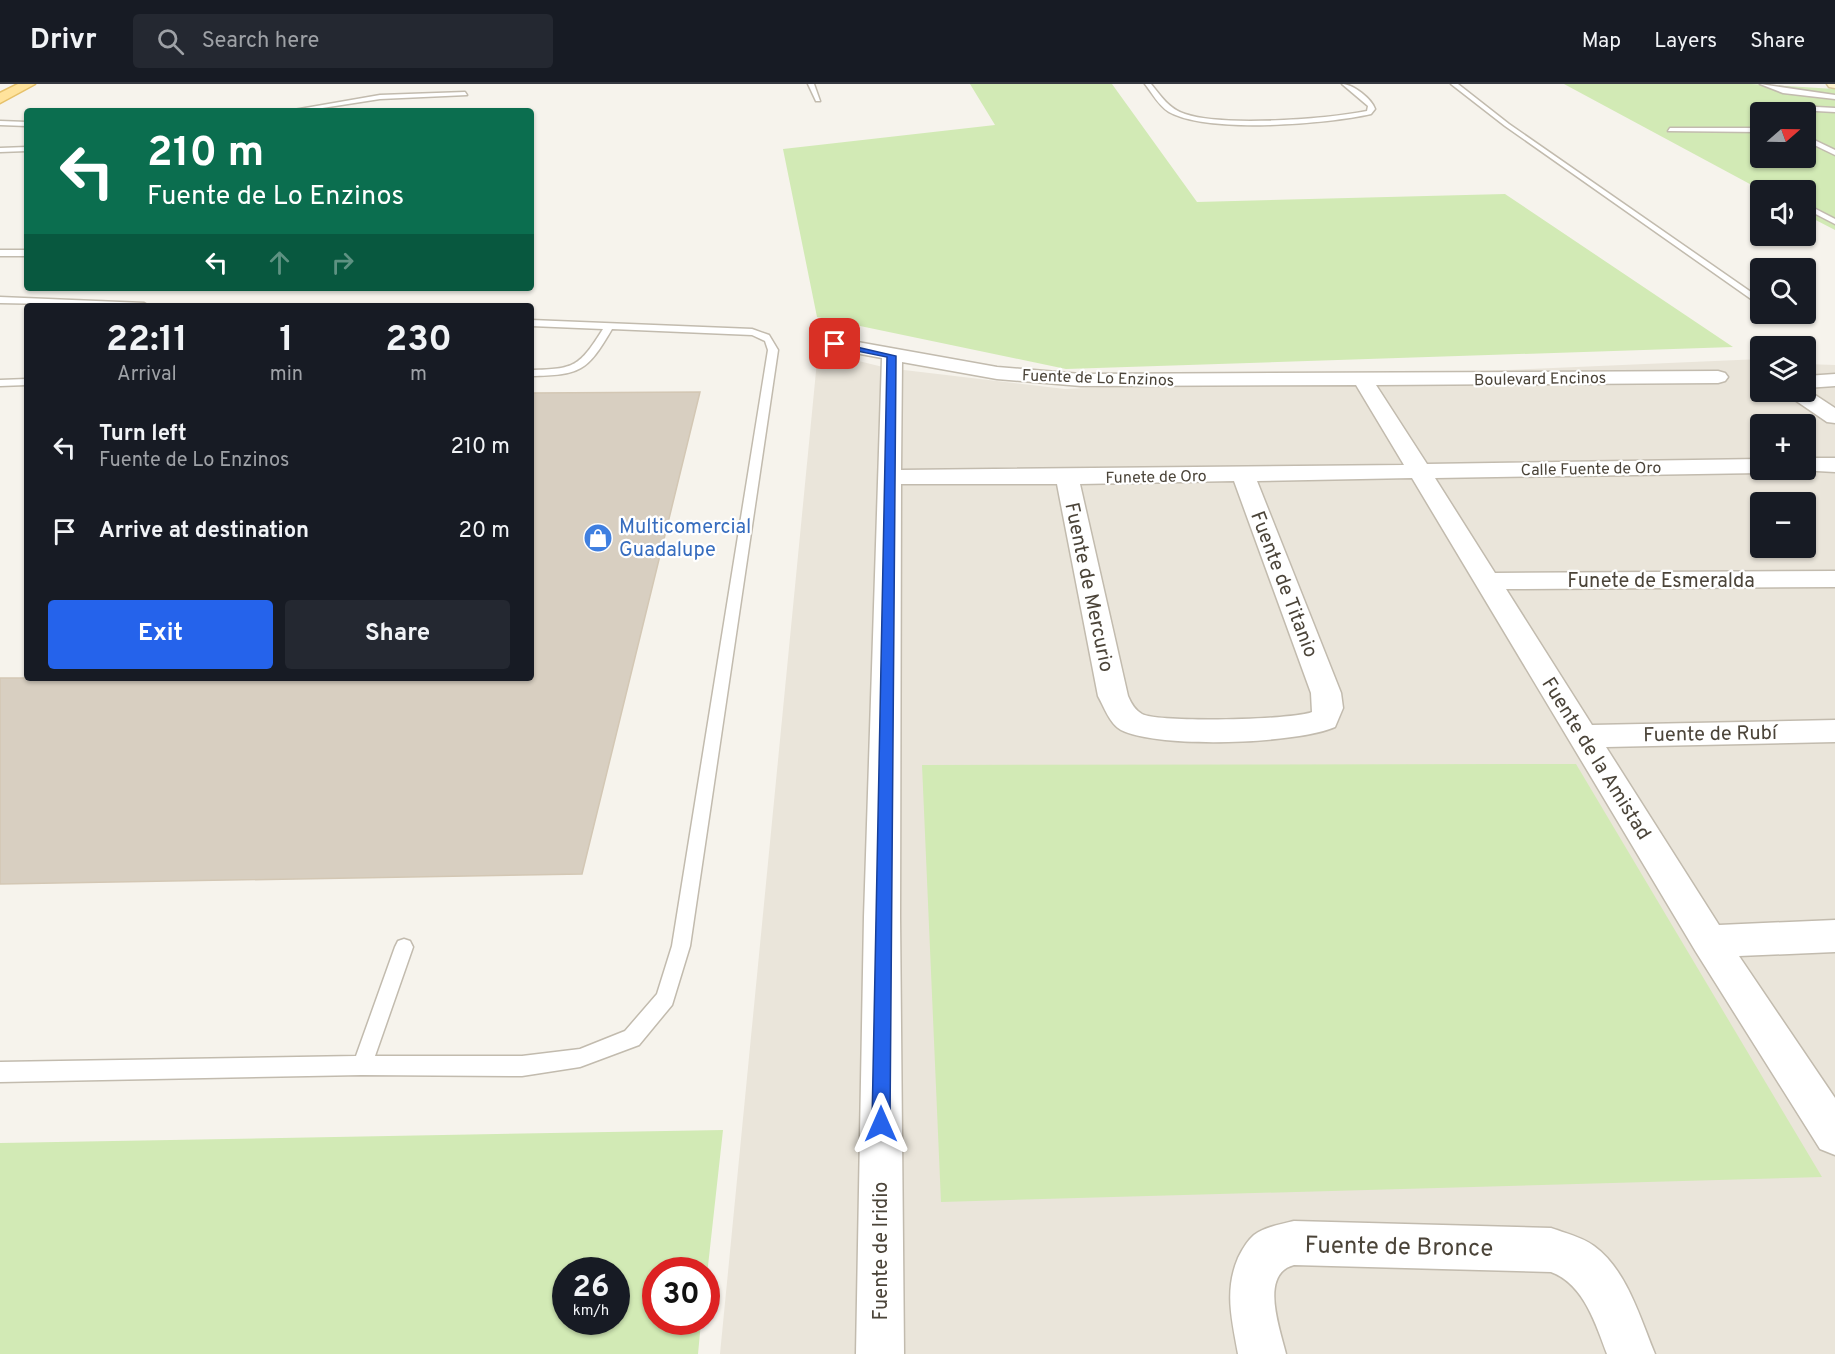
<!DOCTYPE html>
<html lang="en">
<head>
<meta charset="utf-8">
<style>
  body { margin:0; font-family:Overpass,sans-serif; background:#242831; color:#f1f3f6; height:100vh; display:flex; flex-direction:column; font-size:22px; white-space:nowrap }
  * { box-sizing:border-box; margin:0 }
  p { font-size:20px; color:#9ea1a6 }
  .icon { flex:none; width:33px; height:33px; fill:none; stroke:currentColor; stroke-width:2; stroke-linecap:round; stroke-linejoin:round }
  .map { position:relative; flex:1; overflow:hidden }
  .drawer { position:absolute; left:24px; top:219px; width:510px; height:378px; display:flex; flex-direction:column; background:#171b24; border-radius:6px; box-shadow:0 2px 4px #0004 }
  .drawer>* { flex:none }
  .hud { position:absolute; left:24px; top:24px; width:510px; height:183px; border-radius:6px; box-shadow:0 2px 4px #0004; background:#0b6e4f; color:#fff; overflow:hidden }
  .needle { width:39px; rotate:70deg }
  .controls { position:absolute; left:1750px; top:18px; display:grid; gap:12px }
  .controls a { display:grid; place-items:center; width:66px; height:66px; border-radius:6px; background:#171b24; box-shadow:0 2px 4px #0004; font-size:30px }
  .speed { position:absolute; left:552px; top:1173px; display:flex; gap:12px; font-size:30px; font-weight:700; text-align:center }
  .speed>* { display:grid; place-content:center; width:78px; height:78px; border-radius:50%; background:#171b24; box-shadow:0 2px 4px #0004; line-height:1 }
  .speed small { font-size:15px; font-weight:400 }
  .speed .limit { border:9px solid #d22; background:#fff; color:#111 }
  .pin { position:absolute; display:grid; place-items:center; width:51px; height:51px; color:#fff; margin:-26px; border-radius:12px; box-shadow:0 3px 9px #0006 }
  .me { position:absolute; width:66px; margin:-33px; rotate:0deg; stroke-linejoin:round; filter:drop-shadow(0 0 4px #0008) }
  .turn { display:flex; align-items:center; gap:21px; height:126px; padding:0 24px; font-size:27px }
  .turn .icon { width:78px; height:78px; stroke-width:2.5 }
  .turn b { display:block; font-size:42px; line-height:51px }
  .lanes { display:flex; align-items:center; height:57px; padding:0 24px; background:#0003; justify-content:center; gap:30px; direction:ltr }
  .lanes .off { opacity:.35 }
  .eta { display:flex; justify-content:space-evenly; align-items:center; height:102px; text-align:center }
  .eta b { font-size:36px; font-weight:700; line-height:42px }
  .action { display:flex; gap:12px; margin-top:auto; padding:12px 24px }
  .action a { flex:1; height:69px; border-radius:6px; background:#2563eb; color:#fff; font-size:24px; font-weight:700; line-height:69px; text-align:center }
  .action a+a { background:#242831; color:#f1f3f6 }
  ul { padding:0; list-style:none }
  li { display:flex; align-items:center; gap:18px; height:84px; padding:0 24px }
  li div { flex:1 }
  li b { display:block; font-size:22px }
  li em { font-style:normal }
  header { display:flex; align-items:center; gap:36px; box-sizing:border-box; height:84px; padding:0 30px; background:#171b24; border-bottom:2px solid #363941 }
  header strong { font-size:28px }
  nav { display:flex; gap:33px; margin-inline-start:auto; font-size:21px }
  .search { width:420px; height:54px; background:#242831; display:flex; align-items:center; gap:15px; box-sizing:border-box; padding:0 21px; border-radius:6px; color:#9ea1a6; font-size:22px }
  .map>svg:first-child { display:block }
</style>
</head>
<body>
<header>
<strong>Drivr</strong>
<div class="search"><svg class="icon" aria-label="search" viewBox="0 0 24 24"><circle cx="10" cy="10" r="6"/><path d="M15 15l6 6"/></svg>Search here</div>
<nav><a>Map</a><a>Layers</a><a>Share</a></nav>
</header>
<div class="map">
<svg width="1835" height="1270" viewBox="0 0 1835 1270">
  <rect width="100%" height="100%" fill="#f6f3ec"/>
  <!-- residential -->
  <path fill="#eae5da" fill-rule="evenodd" d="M818 267 887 284 1065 305 1761 275V308H1806V280L1835 281V1270H720ZM1761 340H1806V386H1761ZM1761 418H1806V464H1761Z"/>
  <!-- green -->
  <g fill="#d2eab5" fill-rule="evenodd">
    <path d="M970 0H1112L1197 118 1505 110 1733 263 1066 285 817 233 783 65 995 41Z"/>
    <path d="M1564 0H1751L1835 5V146L1806 131V106H1761ZM1761 28H1806V74H1761Z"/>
    <path d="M1576 680 1822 1093 941 1118 922 681Z"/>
    <path d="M723 1046 707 1191 706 1186H656V1238H701L698 1270H0V1059ZM566 1186H616V1238H566Z"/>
  </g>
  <!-- building -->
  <path fill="#d8cfc1" stroke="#d3c7b4" stroke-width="1.5" d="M700 308 582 790 0 800V594H531V309Z"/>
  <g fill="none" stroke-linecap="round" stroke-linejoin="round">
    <!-- lane casing -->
    <g stroke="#c2bbae" stroke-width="3">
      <g id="lane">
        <path d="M808 0H814L820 17H816Z"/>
        <path d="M1145 0H1151C1161 12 1169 25 1185 30 1223 43 1327 35 1367 27L1368 22 1342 0C1353 0 1372 15 1375 25L1371 30C1327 40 1208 50 1169 28 1159 22 1152 9 1145 0Z"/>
        <path d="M1451 0H1458L1509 40 1761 215V222L1505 42Z"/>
        <path d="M1760 0 1835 11V15L1783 9Z"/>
        <path d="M465 8 467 11 380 15 303 27H288L380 11Z"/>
        <path d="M1777 21 1835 24V28L1777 25 1763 28 1766 24Z"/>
        <path d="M0 37 27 38V42L0 41Z"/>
        <path d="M1670 44H1761V48L1668 47Z"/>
        <path d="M1806 52 1835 66V71L1806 57Z"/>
        <path d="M27 63V67L0 68V64Z"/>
        <path d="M1806 120 1835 135V140L1806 125Z"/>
        <rect x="0" y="166" width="27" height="6"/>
        <path d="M0 213 144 219 149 222 0 219Z"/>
        <path d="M1771 230H1782L1777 233Z"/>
        <path d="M531 236 752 245 769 251 778 266 690 862 672 921 639 961 580 983 522 992 362 991 0 998V978L356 972 395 863 398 857 404 855 410 857 413 863 375 972H522L580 965 625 947 657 910 672 862 768 266 765 257 752 251 612 245C587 288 580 291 531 292V286C575 285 579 283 603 245L531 242Z"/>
        <path d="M27 295V301L0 302V296Z"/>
      </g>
    </g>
    <!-- street casing -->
    <g stroke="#c2bbae" stroke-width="3">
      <g id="street">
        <path d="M835 254 997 283 1081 290 1718 287 1725 289 1728 293 1725 297 1718 299 1376 301 1427 380 1761 375V386H1770L1761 389 1435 394 1495 489 1835 487V503L1506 505 1592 641 1835 636V658L1606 663 1719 841 1835 836V868L1739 872 1835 1014V1071L1820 1065 1696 868 1412 394 1257 397 1341 609 1343 624 1335 643C1296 660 1159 665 1121 646 1110 640 1104 623 1098 612L1057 400H901L900 833 904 1270H856L864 833 882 274 828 264 825 260 828 256ZM902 278 997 295 1081 302 1356 301 1404 381 901 386ZM1234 397 1311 609 1312 628C1293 636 1159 639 1142 630 1135 626 1131 619 1128 612L1080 400Z"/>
        <path d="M1835 290V302L1806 304V292Z"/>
        <path d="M1806 305 1835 324V339L1827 338 1789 312 1786 308H1806Z"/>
        <path d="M1806 374H1835V388L1798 386H1806Z"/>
        <path d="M1294 1137 1551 1144C1565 1149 1582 1153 1594 1162 1627 1186 1640 1234 1655 1270H1607C1596 1241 1584 1200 1551 1188L1294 1181C1259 1190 1280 1245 1286 1270H1238C1232 1236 1224 1207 1238 1174 1242 1166 1247 1157 1254 1151 1265 1143 1281 1140 1294 1137Z"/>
      </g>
    </g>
    <!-- secondary casing -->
    <g stroke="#d6c79b" stroke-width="3">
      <path id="secondary" d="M1827 0H1835V4L1829 3Z"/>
    </g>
    <!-- primary casing -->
    <g stroke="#e6c16a" stroke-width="3">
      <path id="primary" d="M18 0H35L0 19V9Z"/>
    </g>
    <!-- lane -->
    <use href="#lane" fill="#fff" fill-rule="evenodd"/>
    <!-- street -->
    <use href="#street" fill="#fff" fill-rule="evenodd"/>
    <!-- secondary -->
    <use href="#secondary" fill="#fff3cd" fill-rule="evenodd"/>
    <!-- primary -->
    <use href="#primary" fill="#ffe39c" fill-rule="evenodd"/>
  </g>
  <!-- route -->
  <path fill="#2563eb" stroke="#184099" stroke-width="1.5" d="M835 258 896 272 890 1040 888 1046 881 1049 874 1046 872 1040 887 273 832 262V259Z"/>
  <!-- icons -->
  <defs>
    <g id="shop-disc" transform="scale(1.5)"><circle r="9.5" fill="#3f7fe0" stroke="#fff"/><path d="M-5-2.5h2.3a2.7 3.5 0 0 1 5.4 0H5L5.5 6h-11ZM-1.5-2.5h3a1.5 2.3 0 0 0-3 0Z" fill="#fff"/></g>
  </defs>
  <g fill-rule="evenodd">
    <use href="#shop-disc" x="598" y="454"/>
  </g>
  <g text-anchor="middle" stroke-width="4.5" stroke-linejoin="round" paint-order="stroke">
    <!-- far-street labels -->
    <g font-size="16" fill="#4b4439" stroke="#fff">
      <text transform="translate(1098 293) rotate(2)" y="6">Fuente de Lo Enzinos</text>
      <text transform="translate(1540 294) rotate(-1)" y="6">Boulevard Encinos</text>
      <text transform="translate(1591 384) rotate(-1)" y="6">Calle Fuente de Oro</text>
      <text transform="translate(1156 392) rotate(-1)" y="6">Funete de Oro</text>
    </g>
    <!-- shop labels -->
    <g font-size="20" fill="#366cbe" stroke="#fff" text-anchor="start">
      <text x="619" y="449">Multicomercial<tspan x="619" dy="23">Guadalupe</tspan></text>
    </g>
    <!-- street labels -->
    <g font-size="20" fill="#4b4439" stroke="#fff">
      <text x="1661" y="503">Funete de Esmeralda</text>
      <text transform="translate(1285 500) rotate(69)" y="7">Fuente de Titanio</text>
      <text transform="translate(1090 503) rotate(78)" y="7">Fuente de Mercurio</text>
      <text transform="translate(1710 649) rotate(-1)" y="7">Fuente de Rubí</text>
      <text transform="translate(1597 674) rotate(58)" y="7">Fuente de la Amistad</text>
      <text transform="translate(880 1167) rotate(-90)" y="7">Fuente de Iridio</text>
    </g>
    <!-- near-street labels -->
    <g font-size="24" fill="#4b4439" stroke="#fff">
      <text transform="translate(1399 1162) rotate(1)" y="8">Fuente de Bronce</text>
    </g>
  </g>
</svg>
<div class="controls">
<a><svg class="needle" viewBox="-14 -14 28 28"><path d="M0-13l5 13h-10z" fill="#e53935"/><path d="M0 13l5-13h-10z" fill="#9ea1a6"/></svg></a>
<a><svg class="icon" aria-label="sound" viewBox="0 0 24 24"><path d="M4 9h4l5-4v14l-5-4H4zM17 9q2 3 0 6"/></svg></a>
<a><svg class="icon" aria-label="search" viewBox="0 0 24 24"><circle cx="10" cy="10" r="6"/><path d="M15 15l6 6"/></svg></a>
<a><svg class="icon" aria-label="layers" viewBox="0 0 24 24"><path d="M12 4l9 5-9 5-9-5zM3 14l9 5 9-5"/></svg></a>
<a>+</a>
<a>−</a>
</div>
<div class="speed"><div>26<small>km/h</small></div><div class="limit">30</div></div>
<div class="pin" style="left:835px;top:260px;background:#d93025"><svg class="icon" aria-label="arrive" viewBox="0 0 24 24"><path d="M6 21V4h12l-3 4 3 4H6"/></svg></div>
<svg class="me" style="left:881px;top:1040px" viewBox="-20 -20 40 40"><path d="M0-17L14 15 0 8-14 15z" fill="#2563eb" stroke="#fff" stroke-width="4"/></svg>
<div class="hud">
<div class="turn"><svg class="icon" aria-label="left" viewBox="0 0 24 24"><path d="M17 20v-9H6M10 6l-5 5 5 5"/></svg><div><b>210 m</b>Fuente de Lo Enzinos</div></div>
<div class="lanes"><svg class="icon" aria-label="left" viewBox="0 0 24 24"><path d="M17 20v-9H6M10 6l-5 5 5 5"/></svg><svg class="icon off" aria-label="ahead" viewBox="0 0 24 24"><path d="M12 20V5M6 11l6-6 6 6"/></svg><svg class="icon off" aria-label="right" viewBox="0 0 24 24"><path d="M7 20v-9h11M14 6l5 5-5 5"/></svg></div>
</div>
<section class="drawer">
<div class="eta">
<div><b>22:11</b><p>Arrival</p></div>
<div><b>1</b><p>min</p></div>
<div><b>230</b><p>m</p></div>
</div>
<ul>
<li><svg class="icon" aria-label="left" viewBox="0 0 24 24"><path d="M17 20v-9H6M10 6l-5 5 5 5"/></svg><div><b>Turn left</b><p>Fuente de Lo Enzinos</p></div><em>210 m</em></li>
<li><svg class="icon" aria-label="arrive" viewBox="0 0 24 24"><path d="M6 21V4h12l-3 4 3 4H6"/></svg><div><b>Arrive at destination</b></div><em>20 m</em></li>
</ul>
<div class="action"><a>Exit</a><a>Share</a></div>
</section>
</div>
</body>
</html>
